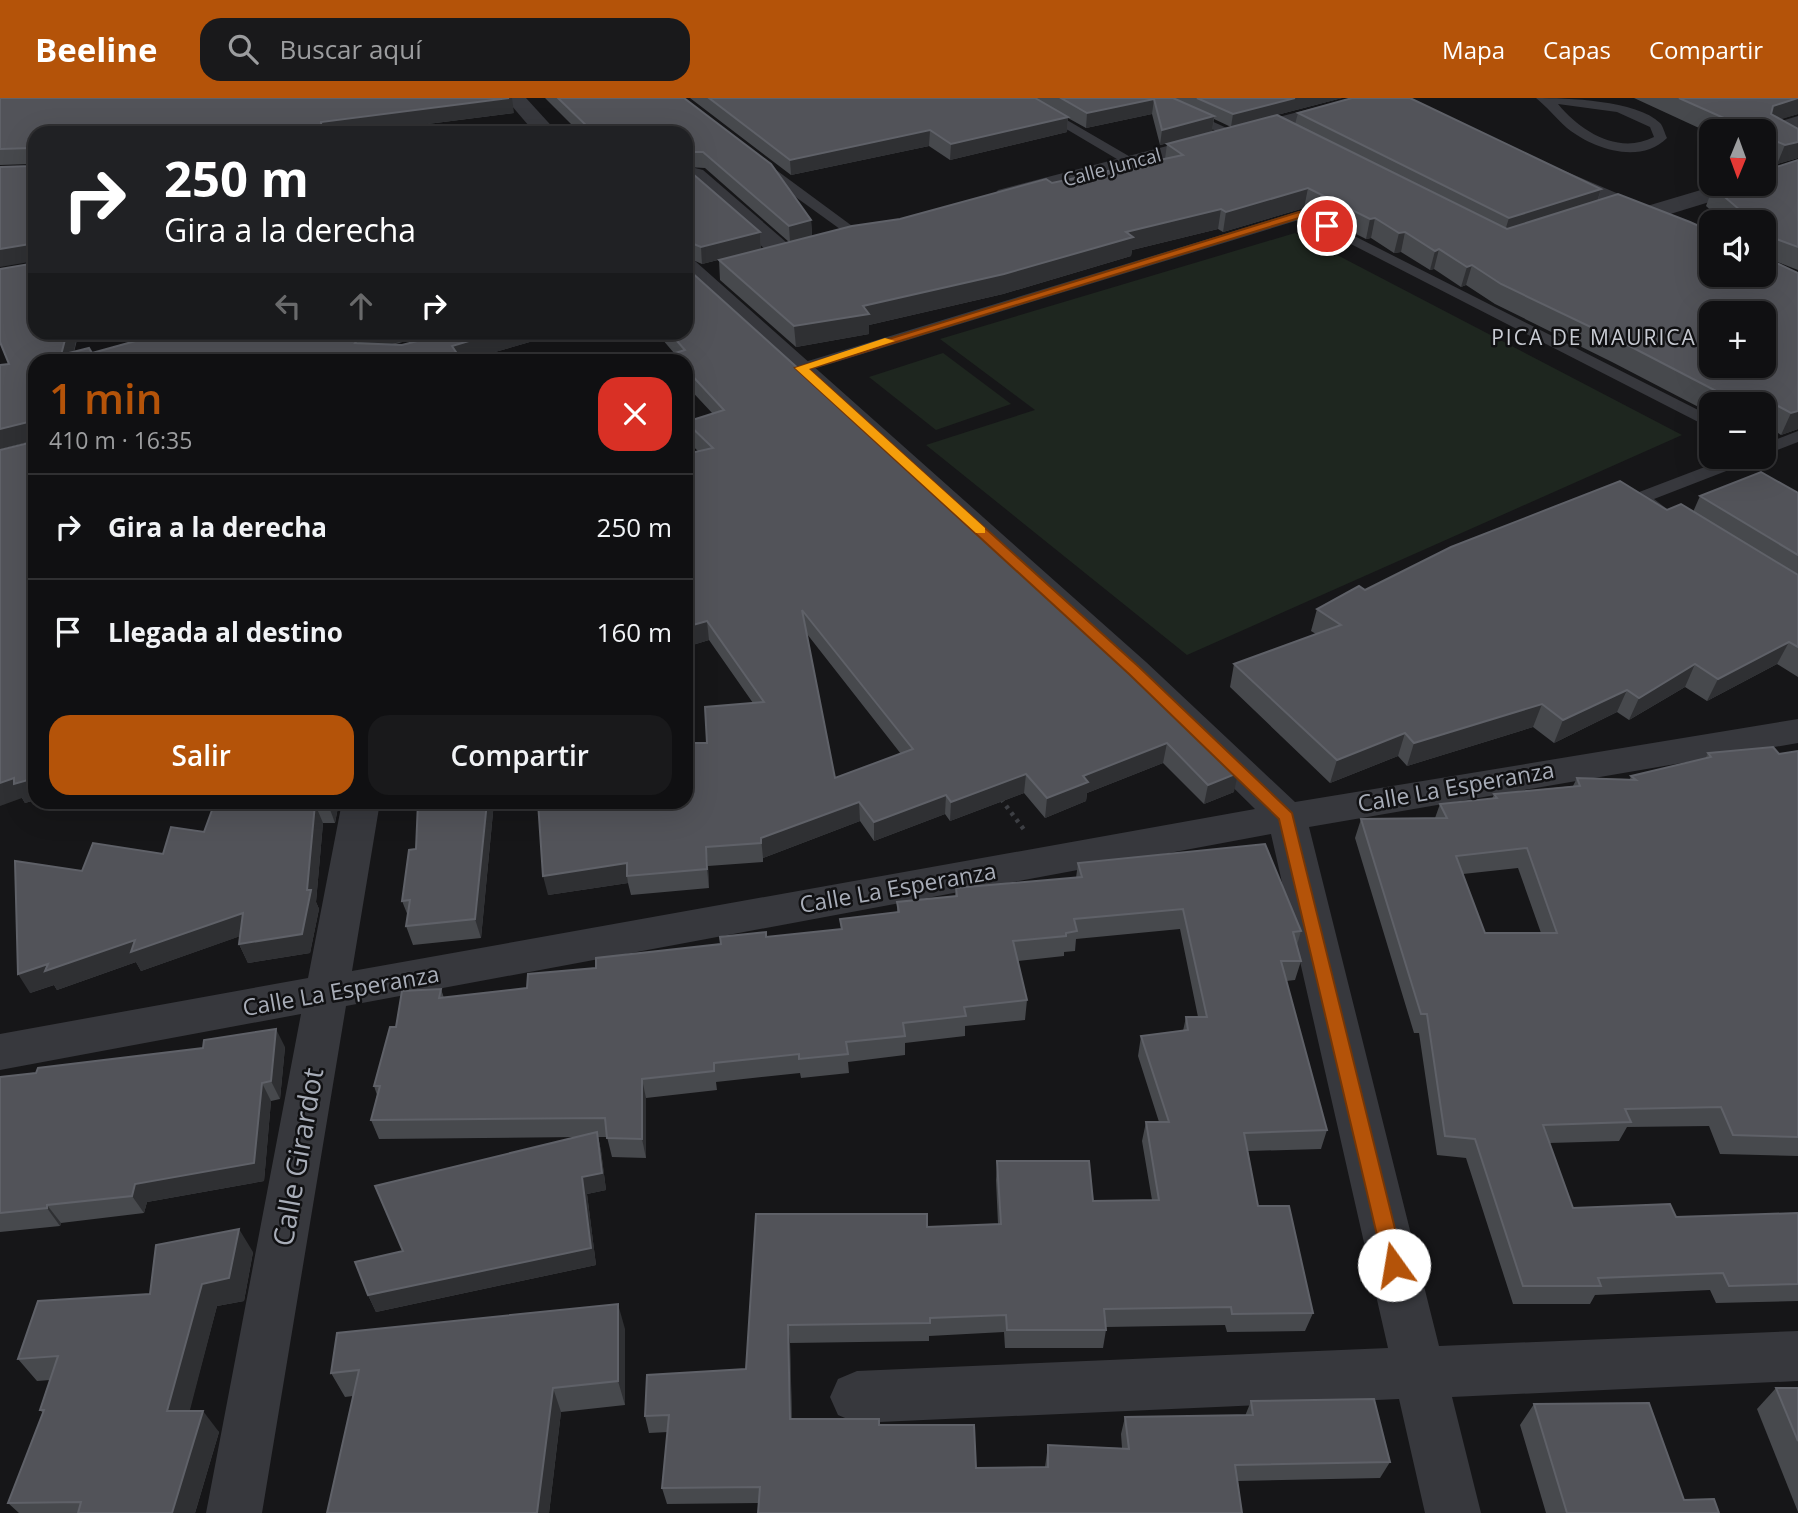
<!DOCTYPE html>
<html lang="es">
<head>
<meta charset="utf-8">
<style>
  body { margin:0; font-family:"Open Sans",sans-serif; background:#19191b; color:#f1f3f6; height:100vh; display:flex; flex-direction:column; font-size:26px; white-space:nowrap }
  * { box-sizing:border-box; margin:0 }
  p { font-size:23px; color:#9c9d9f }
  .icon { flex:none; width:38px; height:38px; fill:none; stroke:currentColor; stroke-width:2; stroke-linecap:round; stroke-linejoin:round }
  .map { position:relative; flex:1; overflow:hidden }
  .side { position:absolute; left:28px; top:256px; width:665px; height:455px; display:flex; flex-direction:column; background:#101012; border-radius:21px; box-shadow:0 7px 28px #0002,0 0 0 2px #303032 }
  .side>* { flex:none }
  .hud { position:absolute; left:28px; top:28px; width:665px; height:214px; border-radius:21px; box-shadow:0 7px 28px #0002,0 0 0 2px #303032; background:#202124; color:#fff; overflow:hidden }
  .needle { width:46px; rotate:181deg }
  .fabs { position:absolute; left:1699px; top:21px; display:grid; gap:14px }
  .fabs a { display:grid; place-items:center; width:77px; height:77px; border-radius:14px; background:#101012; box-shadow:0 7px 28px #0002,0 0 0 2px #303032; font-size:35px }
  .pin { position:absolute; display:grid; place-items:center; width:60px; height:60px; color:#fff; margin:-30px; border:4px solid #fff; border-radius:50%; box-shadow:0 2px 7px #0007 }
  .me { position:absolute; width:77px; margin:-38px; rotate:347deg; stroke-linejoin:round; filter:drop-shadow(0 0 5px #0008) }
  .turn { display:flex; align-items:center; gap:24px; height:147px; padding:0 21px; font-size:32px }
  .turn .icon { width:91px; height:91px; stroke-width:2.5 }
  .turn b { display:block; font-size:49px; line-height:60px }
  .lanes { display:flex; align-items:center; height:66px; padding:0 21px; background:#0003; justify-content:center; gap:35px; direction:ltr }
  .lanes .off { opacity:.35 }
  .round { display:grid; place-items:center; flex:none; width:74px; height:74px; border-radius:21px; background:#19191b }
  .summary { display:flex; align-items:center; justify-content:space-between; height:119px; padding:0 21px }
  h1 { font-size:42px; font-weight:600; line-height:52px; color:#b45309 }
  .primary-button { display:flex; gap:14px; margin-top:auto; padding:14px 21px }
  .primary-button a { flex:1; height:80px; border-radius:21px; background:#b45309; color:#fff; font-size:28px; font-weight:600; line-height:80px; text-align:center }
  .primary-button a+a { background:#19191b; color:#f1f3f6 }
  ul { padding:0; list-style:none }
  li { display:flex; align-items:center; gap:21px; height:105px; padding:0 21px; border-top:2px solid #303032 }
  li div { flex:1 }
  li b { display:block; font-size:26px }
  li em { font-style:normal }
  header { display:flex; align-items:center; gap:42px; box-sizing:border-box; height:98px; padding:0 35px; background:#b45309; color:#fff }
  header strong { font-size:33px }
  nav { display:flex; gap:38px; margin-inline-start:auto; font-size:24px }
  .search { width:490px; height:63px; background:#19191b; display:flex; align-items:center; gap:18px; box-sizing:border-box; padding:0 24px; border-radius:21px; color:#9c9d9f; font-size:26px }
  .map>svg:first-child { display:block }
</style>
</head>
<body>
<header>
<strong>Beeline</strong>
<div class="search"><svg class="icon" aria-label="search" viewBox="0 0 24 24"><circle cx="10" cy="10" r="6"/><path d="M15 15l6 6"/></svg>Buscar aquí</div>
<nav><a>Mapa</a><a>Capas</a><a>Compartir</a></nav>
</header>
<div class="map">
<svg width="1798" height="1415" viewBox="0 0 1798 1415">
  <rect width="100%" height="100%" fill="#161618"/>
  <!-- green -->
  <g fill="#1e261f">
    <path d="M1295 135 1682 337 1187 557 926 347 1035 312 940 241Z"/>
    <path d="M943 255 1011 306 936 332 869 279Z"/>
  </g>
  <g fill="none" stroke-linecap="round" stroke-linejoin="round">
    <!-- path -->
    <path stroke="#3d3f44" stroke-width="4.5" stroke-dasharray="3.5 5" stroke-linecap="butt" d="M1001 701 1025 733"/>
    <!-- lane -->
    <g fill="#37383d" fill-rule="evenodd">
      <path d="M1014 0H1029L1139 64 1127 67Z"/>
      <path d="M1145 0H1161L1242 37 1231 40Z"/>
      <path d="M1536 0C1566 0 1637 2 1660 25 1663 28 1665 36 1667 40 1640 67 1593 51 1567 30 1556 20 1546 8 1536 0ZM1558 6 1617 14 1650 29 1654 39C1619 57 1581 34 1558 6Z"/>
      <path d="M754 63H764L863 136 851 139 754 69Z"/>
      <path d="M1303 112 1712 319V331L1302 121 807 273H795L793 270 795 267Z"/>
      <path d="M1798 333V344L1764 357V346Z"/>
      <path d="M1731 359H1755L1752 363 1654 401 1671 414 1669 418H1655L1631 400 1634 396Z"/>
    </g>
    <!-- street -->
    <g fill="#37383d" fill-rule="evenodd">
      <path d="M505 0H526L558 35H535Z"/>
      <path d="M1352 0H1386L1383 4 1006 104 998 102 994 97 998 92Z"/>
      <path d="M1798 18V31L1794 33 1798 35V51L1765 32 1768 27Z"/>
      <path d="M1553 68 1647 108 1721 86H1755L1752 91 1667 117 1712 137V153L1634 122 1545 80 1542 75Z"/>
      <path d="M695 70 703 72 793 150 796 155 793 160H775L687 82 686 74Z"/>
      <path d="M686 161 695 163 1146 564 1295 704 1798 621V645L1309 729 1439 1248 1798 1233V1283L1452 1299 1481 1415H1425L1399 1301 857 1325 838 1317 830 1299 838 1281 857 1273 1388 1250 1271 736 346 908 262 1415H206L301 916 0 972V936L308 880 342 704H380L352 873 1255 711 1122 580 686 181Z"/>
    </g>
  </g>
  <!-- wall -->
  <g fill="#47494d" fill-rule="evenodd">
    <path d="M0 0 514 15 357 35H35V234H79L74 254 92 255 167 234H438L392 247H402L554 237 467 262H35V702L25 705 22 700 29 344 0 351V267L9 266 30 166 31 66 0 67Z"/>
    <path d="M545 0H684L811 122 812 138 900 121 1052 85 1165 61 1167 46 1295 26 1298 15 1601 91 1598 102 1764 177V124H1724L1706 108 1713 89 1798 62V172L1764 159 1798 175V331L1781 337 1764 326V306H1712V316L1612 264 1495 206 1466 187 1461 189 1434 171 1430 172 1401 154 1394 155 1371 140 1366 141 1304 110 1223 134 1218 131 1132 152 1131 158 1003 196 869 227V236L796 249 720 182 719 162 789 144 705 70 687 69V71L760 134 761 151 702 166 686 159V35H580Z"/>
    <path d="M690 0H1342L1231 29 1214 21 1212 34 1160 47 1152 16 1086 30 1068 20 1067 34 950 62 929 48 791 77Z"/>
    <path d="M1634 0H1798V16L1780 21 1798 31V60L1777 66 1764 60V33H1712V36Z"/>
    <path d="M656 234H686L1234 694 1204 706 1163 665 1087 695 1086 703 1045 720 1024 695 950 723 945 716 874 743 860 723 763 760V764L708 768 709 790 631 797 628 785 548 797 686 704 707 645 753 605 709 542 686 549 698 353 687 343 686 324 713 316 686 287V262H672V256L674 255ZM807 536 901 656 835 680Z"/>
    <path d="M1798 395V579L1777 566 1707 603 1685 589 1629 622 1617 614 1554 645 1533 629 1407 668 1398 658 1330 685 1230 589 1234 566 1316 536 1311 533 1317 511 1365 492 1667 412 1693 414 1700 398Z"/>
    <path d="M1798 653V1058L1720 1056 1709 1028 1627 1029 1619 1043 1549 1045 1573 1110 1676 1119 1798 1115V1203L1716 1205 1710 1192 1595 1197 1590 1206H1513L1466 1060 1437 1057 1419 935H1414L1355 740 1361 721 1435 720 1440 706 1492 701 1494 696 1573 688 1577 680 1630 681 1631 678 1705 661 1708 655 1779 656ZM1518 770 1541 835H1485L1463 776Z"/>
    <path d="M215 704H339L335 725H323L316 804 319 811 310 855 248 865 239 846 240 838 141 873 136 864 57 892 54 887 30 895 82 773 163 756 204 734Z"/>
    <path d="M494 704 481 840 413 847 406 828 408 818 402 803 416 751Z"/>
    <path d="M1078 765 1301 833 1297 847 1301 863 1295 882 1286 883 1327 1032 1321 1051 1248 1053 1258 1108 1313 1215 1305 1233 1227 1234 1225 1227 1106 1229V1232L1103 1250H1005L1004 1234 929 1238V1243L790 1245 792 1321 879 1327 976 1370 1045 1369 1048 1347 1122 1350 1121 1336 1125 1319 1245 1318 1251 1303 1390 1364 1380 1380 1237 1383 758 1405 667 1406 662 1390 668 1334 649 1335 645 1318 746 1271 756 1116 927 1129 998 1126 996 1082 997 1063 1093 1103 1152 1102 1142 1043 1146 1024H1159L1138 958 1141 938 1183 933 1186 919H1198L1180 831 1076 841 1075 853 1064 854V858L1018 863 1027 902 1025 922 965 928V938L905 945V957L848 964 849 975 801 980 800 975 716 984 717 992 646 1000V1060L612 1059 607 1039H598L601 1053 606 1092 587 1096 596 1167 376 1214 368 1197 403 1153 578 1039 379 1041 371 1022 377 997 374 988 441 891 444 900 527 890 596 870 721 846 766 839 841 831 840 821 897 815V804L955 798 956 790 1076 780Z"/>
    <path d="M285 949 280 1001 271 1003 264 1083 147 1104 144 1115 61 1125 60 1128 0 1134V979Z"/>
    <path d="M253 1154 244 1203 217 1208 189 1313 219 1334 195 1415H19L8 1405 43 1315 40 1312 50 1282 37 1283 18 1261Z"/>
    <path d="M625 1231V1307L561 1314 549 1415H327L353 1298 345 1299 331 1275Z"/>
    <path d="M1776 1290H1798V1414L1757 1311Z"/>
    <path d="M1534 1306 1684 1402 1719 1415H1546L1520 1327Z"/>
  </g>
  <!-- shaded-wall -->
  <g fill="#2f3033">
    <path d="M512 0 514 15 357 35H322L321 24Z"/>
    <path d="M1295 0H1342L1231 29 1233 16Z"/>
    <path d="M1798 0V16L1766 26 1773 8Z"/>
    <path d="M1154 1 1152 16 1086 30 1087 15Z"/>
    <path d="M1214 18 1212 34 1160 47 1162 32Z"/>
    <path d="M1068 19 1067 34 950 62 951 46Z"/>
    <path d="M930 32 929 48 791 77 790 62Z"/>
    <path d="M1798 44V60L1777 66 1785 47Z"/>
    <path d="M1308 90 1304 110 1223 134 1226 114Z"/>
    <path d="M1601 91 1596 107 1504 136 1509 120Z"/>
    <path d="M1221 111 1218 131 1132 152 1131 158 1003 196 869 227V236L796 249 794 228 863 208 1126 134Z"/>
    <path d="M1375 120 1371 140 1366 141 1370 121Z"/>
    <path d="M811 122 812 138 790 144 789 128Z"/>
    <path d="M760 134 761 151 702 166 701 149Z"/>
    <path d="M1405 134 1401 154 1394 155 1399 135Z"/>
    <path d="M30 146 35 163 0 169V151Z"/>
    <path d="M1439 151 1434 171 1430 172 1435 153Z"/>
    <path d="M1472 167 1466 187 1461 189 1467 169Z"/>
    <path d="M67 234H78L72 262 61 257Z"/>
    <path d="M366 234H438L365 253 355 245 361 236Z"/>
    <path d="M499 234H554V237L467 262H438L452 248Z"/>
    <path d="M1765 301 1763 306H1747Z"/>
    <path d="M1798 313V331L1781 337 1791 315Z"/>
    <path d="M28 324 35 342 0 351V331Z"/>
    <path d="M707 523 709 542 686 549V529Z"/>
    <path d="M1789 544 1777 566 1707 603 1718 581Z"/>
    <path d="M1695 566 1685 589 1629 622 1639 600Z"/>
    <path d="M1627 592 1617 614 1554 645 1563 622Z"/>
    <path d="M1542 606 1533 629 1407 668 1414 645Z"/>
    <path d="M1405 635 1398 658 1330 685 1337 662Z"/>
    <path d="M1167 645 1163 665 1087 695 1086 703 1045 720 1047 700 1083 678Z"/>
    <path d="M1238 675 1234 694 1204 706 1208 687Z"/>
    <path d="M1026 676 1024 695 950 723 951 704Z"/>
    <path d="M14 680H35V702L25 705 22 700 0 708V685Z"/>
    <path d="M946 697 945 716 874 743V724Z"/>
    <path d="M329 704H339L335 725 328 706Z"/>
    <path d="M487 704H494L481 840 475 821Z"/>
    <path d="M859 704 860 723 763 760 761 740Z"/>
    <path d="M315 706 323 725 316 804 319 811 310 855 248 865 239 846 307 792Z"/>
    <path d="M706 749 708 768 709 790 707 771Z"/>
    <path d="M627 765V778L628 785 548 797 543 778Z"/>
    <path d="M243 815 252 834 141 873 136 864 57 892 54 887 30 895 18 876 48 866 135 842Z"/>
    <path d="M276 931 285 949 280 1001 271 983Z"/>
    <path d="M642 981 646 1000V1060L642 1041Z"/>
    <path d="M262 985 271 1003 264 1083 147 1104 144 1115 132 1098 135 1086Z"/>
    <path d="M597 1034 601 1053 606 1092 587 1096 596 1167 376 1214 368 1197 582 1079Z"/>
    <path d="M47 1107 61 1125 60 1128 47 1110Z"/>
    <path d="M239 1131 253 1154 244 1203 217 1208 184 1335 167 1313 202 1186Z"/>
    <path d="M618 1206 625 1231V1307L618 1283Z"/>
    <path d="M788 1227 790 1245 792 1338 790 1321Z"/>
    <path d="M553 1290 561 1314 549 1415H537Z"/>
    <path d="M203 1313 219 1334 195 1415H172Z"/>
  </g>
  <!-- building -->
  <g fill="#525359" stroke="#5f6168" stroke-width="2" fill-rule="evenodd">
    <path d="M0 0H509L321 24 322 35H35V234H67L61 257 89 250 92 255 168 234H366L361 236 355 245 402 247 452 234H499L452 248 458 257 438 262H35V680L14 686V680L0 685V352L29 345 28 324 0 331V267L9 266 0 244V171L30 166V146L0 151V69L31 68V50L0 51Z"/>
    <path d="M558 0H684L771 66 811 122 789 128 703 54H686V35H594Z"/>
    <path d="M709 0H1035L1068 19 951 46 930 32 790 62Z"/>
    <path d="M1061 0H1173L1214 18 1162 32 1154 1 1087 15Z"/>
    <path d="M1197 0H1295L1233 16Z"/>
    <path d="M1352 0H1410L1601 91 1509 120 1298 15Z"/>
    <path d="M1679 0H1798L1773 8 1771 16 1798 31V44L1785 47 1764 38V33H1753Z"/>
    <path d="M1277 17 1507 131 1618 96 1690 124 1712 134V177H1764V159L1798 175V313L1791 315 1765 301 1747 306H1731L1724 302 1722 296 1620 243 1501 186 1472 167 1467 169 1439 151 1435 153 1405 134 1399 135 1375 120 1370 121 1308 90 1226 114 1221 111 1126 134 1133 139 1004 176 863 208 869 216 794 228 719 162 852 128 900 121 1046 81 1052 85 1183 57 1167 46ZM1712 215H1764V268H1712Z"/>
    <path d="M1798 62V149L1771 139 1764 133V124H1754L1713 89 1723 86H1764V73Z"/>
    <path d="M686 70 760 134 701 149 686 143Z"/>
    <path d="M686 173H690L1123 563 1238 675 1208 687 1167 645 1083 678 1088 684 1047 700 1026 676 951 704 946 697 874 724 859 704 761 740V745L706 749 707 771 627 778V765L543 778 538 704H686V645H707L705 609 764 604 707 523 686 529V356L713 350 686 324 724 312 686 271V262H678L672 256 685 252 669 234H686ZM802 512 913 651 835 680Z"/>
    <path d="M1761 374 1798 395V457L1700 398Z"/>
    <path d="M1620 383 1667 412 1681 406 1798 477V549L1789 544 1718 581 1695 566 1639 600 1627 592 1563 622 1542 606 1414 645 1405 635 1337 662 1234 566 1341 527 1317 511 1359 488 1365 492 1451 449Z"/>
    <path d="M1773 649 1779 656 1798 653V1039L1733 1037 1721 1009 1625 1011 1631 1024 1543 1027 1573 1110 1670 1106 1676 1119 1798 1115V1186L1729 1188 1723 1175 1598 1180 1601 1188H1523L1475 1041 1445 1038 1427 916H1421L1361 721 1447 720 1440 706 1497 700 1494 696 1580 688 1577 680 1636 682 1631 678 1711 659 1708 655ZM1527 750 1557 835H1485L1456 758Z"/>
    <path d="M215 704H329L328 706H315L307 792H311L302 836 239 846 243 815 131 854 135 842 45 873 48 866 18 876 15 763 82 773 93 745 163 756 171 729 204 734Z"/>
    <path d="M418 704H487L475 821 406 828 410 802 402 803 409 752 416 751Z"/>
    <path d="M1265 746 1301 833 1293 834 1301 863H1281L1327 1032 1244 1035 1258 1108H1289L1313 1215 1232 1216 1231 1209 1104 1211 1106 1232H1007L1006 1217 930 1220V1225L788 1227 790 1321H879V1327H974L976 1370 1048 1369V1347L1129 1351 1125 1319 1253 1317 1251 1303 1374 1301 1390 1364 1235 1367 1242 1415H758L760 1389 662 1390 669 1317 645 1318 647 1277 746 1271 756 1116H927V1129L1001 1126 997 1063H1089L1093 1103 1159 1102 1146 1024H1169L1141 938 1188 932 1186 919H1207L1183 811 1074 821 1077 833 1066 835V838L1013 843 1027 902 964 909 966 918 903 925 905 938 846 944 848 956 799 961V956L714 965V973L642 981V1041L607 1040 605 1020 371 1022 380 988H374L390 929H396L402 893 441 891 439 900 527 890 528 876 596 870V860L721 846 720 839 766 834V839L842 831 840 821 899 814 897 804 957 798 956 790 1082 779 1078 765Z"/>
    <path d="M276 931 271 983 262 985 254 1065 135 1086 132 1098 47 1107V1110L0 1115V979L36 975 38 970 203 950 204 942Z"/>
    <path d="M597 1034 602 1075 582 1079 591 1150 368 1197 355 1164 403 1153 375 1088Z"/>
    <path d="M239 1131 229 1180 202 1186 167 1313H203L172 1415H78L81 1404 8 1405 44 1312H40L58 1258 18 1261 38 1203 150 1196 156 1147Z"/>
    <path d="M618 1206V1283L553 1290 537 1415H327L359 1272 331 1275 337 1235Z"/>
    <path d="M1776 1290H1798V1343Z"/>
    <path d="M1649 1305 1684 1402 1714 1401 1719 1415H1567L1534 1306Z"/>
  </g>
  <!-- route -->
  <path fill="#b45309" stroke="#753606" stroke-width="2" d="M1299 114H1306L1332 128 1323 130 1302 119 809 271 1139 569 1292 715 1404 1167 1401 1174 1394 1177 1387 1174 1384 1167 1279 721 1129 576 795 270Z"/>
  <!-- slow -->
  <path fill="#f59e0b" d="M885 240 895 243 809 271 985 430V435H976L795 270Z"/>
  <g text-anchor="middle" stroke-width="5" stroke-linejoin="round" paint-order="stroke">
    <!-- far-street labels -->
    <g font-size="19" fill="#a8adb8" stroke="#111113">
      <text transform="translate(1112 69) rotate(-15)" y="7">Calle Juncal</text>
    </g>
    <!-- far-quarter labels -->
    <g font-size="21" letter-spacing="2" fill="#c9ccd4" stroke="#111113">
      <text x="1594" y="247">PICA DE MAURICA</text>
    </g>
    <!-- street labels -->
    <g font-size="23" fill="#a8adb8" stroke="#111113">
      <text transform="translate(1456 689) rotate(-10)" y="8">Calle La Esperanza</text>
      <text transform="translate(898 790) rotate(-10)" y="8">Calle La Esperanza</text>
      <text transform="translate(341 893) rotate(-10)" y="8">Calle La Esperanza</text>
    </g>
    <!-- near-street labels -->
    <g font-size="28" fill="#a8adb8" stroke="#111113">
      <text transform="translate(298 1059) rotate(-80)" y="10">Calle Girardot</text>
    </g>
  </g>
</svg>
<div class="fabs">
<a><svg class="needle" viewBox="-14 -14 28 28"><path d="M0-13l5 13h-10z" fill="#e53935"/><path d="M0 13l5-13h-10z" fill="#9c9d9f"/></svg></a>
<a><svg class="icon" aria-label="sound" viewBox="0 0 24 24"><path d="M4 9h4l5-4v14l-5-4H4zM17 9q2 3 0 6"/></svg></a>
<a>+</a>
<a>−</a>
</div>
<div class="pin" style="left:1327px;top:128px;background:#d93025"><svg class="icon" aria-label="arrive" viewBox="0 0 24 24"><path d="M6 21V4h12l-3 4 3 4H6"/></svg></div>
<svg class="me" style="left:1394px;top:1167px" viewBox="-20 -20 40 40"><circle r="19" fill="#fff"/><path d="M0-13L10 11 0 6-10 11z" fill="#b45309"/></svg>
<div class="hud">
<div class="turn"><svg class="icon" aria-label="right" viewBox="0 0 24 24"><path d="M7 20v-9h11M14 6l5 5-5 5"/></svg><div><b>250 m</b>Gira a la derecha</div></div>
<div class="lanes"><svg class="icon off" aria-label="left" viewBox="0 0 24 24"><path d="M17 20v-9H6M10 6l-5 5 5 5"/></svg><svg class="icon off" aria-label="ahead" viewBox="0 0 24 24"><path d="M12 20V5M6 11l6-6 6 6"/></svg><svg class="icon" aria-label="right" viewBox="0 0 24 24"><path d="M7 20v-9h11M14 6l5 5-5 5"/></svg></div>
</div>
<section class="side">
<div class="summary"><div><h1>1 min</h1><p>410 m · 16:35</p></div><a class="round" style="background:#d93025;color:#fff"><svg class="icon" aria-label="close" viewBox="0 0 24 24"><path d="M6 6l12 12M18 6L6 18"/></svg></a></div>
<ul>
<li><svg class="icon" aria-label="right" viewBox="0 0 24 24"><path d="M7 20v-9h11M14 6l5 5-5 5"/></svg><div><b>Gira a la derecha</b></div><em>250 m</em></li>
<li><svg class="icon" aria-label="arrive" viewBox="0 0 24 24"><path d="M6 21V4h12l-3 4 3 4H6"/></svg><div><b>Llegada al destino</b></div><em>160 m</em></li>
</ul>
<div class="primary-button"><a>Salir</a><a>Compartir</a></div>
</section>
</div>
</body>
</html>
